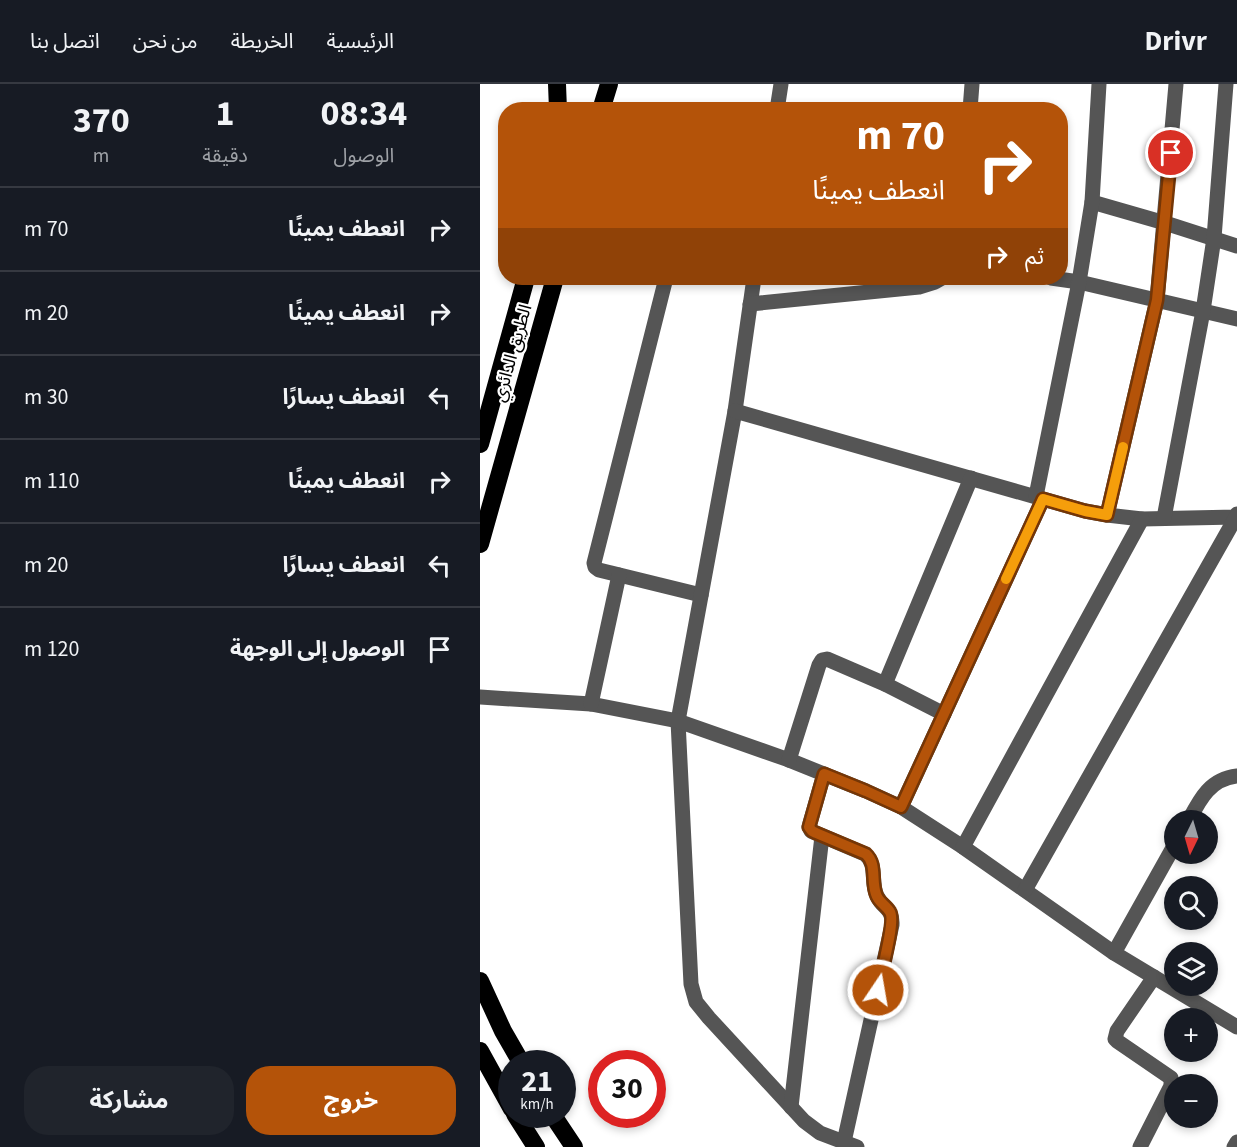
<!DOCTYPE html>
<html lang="ar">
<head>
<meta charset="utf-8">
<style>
  body { margin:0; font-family:"Source Sans 3","Noto Sans Arabic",sans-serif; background:#20242c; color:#f1f3f6; direction:rtl; height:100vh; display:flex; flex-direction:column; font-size:22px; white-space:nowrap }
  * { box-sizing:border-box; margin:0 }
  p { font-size:20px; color:#9ea1a6 }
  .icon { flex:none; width:33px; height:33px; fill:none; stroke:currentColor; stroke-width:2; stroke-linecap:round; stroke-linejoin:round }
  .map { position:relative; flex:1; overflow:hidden; direction:ltr }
  .side { display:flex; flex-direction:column; background:#171b24; width:480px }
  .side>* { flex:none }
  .banner { position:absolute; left:18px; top:18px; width:570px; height:183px; border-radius:24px; box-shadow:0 3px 9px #0003; direction:rtl; background:#b45309; color:#fff; overflow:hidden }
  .needle { width:39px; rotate:185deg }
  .tools { position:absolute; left:684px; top:726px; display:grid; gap:12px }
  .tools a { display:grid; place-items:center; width:54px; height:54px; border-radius:50%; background:#171b24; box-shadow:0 3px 9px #0003; font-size:30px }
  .speed { position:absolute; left:18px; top:966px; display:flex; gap:12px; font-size:30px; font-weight:700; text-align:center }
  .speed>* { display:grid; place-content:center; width:78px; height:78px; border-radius:50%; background:#171b24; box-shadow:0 3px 9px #0003; line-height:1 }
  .speed small { font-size:15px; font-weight:400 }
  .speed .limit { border:9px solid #d22; background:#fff; color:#111 }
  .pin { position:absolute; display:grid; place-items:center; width:51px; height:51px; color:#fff; margin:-26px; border:3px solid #fff; border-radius:50%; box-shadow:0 2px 6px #0007 }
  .me { position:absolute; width:66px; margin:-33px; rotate:12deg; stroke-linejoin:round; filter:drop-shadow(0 0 4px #0008) }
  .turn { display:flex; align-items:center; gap:21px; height:126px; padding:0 24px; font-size:27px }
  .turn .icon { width:78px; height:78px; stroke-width:2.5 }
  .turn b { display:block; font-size:42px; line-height:51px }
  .then { display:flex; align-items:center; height:57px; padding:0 24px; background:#0003; gap:12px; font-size:22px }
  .eta { display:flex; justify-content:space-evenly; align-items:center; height:102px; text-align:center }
  .eta b { font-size:36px; font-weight:700; line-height:42px }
  .button { display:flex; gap:12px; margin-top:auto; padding:12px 24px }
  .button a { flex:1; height:69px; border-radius:24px; background:#b45309; color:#fff; font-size:24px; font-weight:700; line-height:69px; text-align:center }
  .button a+a { background:#20242c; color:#f1f3f6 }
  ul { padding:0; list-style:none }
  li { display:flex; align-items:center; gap:18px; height:84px; padding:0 24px; border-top:2px solid #363941 }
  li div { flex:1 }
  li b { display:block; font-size:22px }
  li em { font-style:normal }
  header { display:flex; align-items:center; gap:36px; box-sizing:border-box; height:84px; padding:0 30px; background:#171b24; border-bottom:2px solid #363941 }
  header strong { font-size:28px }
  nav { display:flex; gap:33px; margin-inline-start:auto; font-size:21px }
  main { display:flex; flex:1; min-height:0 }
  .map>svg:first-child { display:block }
</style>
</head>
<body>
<header>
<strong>Drivr</strong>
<nav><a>الرئيسية</a><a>الخريطة</a><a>من نحن</a><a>اتصل بنا</a></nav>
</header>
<main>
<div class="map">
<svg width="757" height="1063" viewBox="0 0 757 1063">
  <rect width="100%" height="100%" fill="#fff"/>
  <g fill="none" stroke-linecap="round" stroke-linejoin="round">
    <!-- minor -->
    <g stroke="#555" stroke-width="15">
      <path d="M297 26 301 0"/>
      <path d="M490 26 492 0"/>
      <path d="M612 118 685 139 757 162"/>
      <path d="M186 194 114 479 115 483 119 486 221 511"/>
      <path d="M274 194 255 327 198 637 211 900 216 918 229 934 324 1037 340 1049 377 1063"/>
      <path d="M571 194 599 198 757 235"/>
      <path d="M270 220 439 203 455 198 462 194"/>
      <path d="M255 327 605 427 627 431 662 435 756 433 757 430"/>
      <path d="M556 412 599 198 612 118 619 0"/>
      <path d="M627 431 677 216 696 0"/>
      <path d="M684 434 723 227 734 154 746 0"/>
      <path d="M405 600 491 394"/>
      <path d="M0 613 111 620 198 637 309 676 386 707 421 723 483 763 634 869 757 943"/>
      <path d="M111 620 139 491"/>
      <path d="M309 676 339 581 342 576 347 575 405 600 464 630"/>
      <path d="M344 690 330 739 329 743 331 747 385 770C398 781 390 798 397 812 403 825 413 824 412 841L364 1058"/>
      <path d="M421 723 563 415"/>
      <path d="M709 736C720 715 730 695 757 692"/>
      <path d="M483 763 662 435"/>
      <path d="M545 806 756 433"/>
      <path d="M634 869 694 762"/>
      <path d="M311 1023 342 752"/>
      <path d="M660 1063 691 1002V994L637 957 635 955 637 947 674 893"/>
      <path d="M754 1063 757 1058"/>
    </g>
    <!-- highway -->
    <g stroke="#000" stroke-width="18">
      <path d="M77 0 78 26"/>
      <path d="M121 26 129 0"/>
      <path d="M0 360 46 194"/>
      <path d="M0 460 75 194"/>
      <path d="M0 897 23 947 42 980"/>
      <path d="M0 967 32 1025"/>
      <path d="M35 1030 56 1063"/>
      <path d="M72 1030 94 1063"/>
    </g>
  </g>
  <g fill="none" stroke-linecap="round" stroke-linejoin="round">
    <!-- route casing -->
    <g stroke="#753606" stroke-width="15">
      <path id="route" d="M398 906C400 892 416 837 410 828 406 821 398 818 396 810 391 796 397 780 386 770L336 749 332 747 329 743 344 690 386 707 421 723 563 415 605 427 627 431 677 216 691 69"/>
    </g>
    <!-- route -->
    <use href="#route" stroke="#b45309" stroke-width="10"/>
    <!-- slow -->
    <path stroke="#f59e0b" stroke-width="10" d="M526 495 563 415 605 427 627 431 643 363"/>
  </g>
  <g text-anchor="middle" stroke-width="4.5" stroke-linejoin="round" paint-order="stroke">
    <!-- street labels -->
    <g font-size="18" fill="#000" stroke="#fff">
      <text transform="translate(32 269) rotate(-74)" y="6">الطريق الدائري</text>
    </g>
  </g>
</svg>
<div class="tools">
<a><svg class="needle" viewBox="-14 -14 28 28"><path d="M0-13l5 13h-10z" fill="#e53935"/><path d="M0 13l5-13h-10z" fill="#9ea1a6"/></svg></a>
<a><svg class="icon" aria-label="search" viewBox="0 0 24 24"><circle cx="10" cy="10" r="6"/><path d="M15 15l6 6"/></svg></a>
<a><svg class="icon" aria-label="layers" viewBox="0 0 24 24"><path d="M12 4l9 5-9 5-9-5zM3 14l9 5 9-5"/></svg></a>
<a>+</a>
<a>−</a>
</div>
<div class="speed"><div>21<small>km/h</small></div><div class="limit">30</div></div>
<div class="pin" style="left:691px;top:69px;background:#d93025"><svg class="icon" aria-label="arrive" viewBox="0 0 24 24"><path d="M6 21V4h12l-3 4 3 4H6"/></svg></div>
<svg class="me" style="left:398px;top:906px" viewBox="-20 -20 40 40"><circle r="17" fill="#b45309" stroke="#fff" stroke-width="3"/><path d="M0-11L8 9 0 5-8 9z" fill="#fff"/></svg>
<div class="banner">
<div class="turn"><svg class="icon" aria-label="right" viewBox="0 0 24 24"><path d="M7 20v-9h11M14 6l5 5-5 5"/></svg><div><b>70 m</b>انعطف يمينًا</div></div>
<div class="then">ثم<svg class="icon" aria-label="right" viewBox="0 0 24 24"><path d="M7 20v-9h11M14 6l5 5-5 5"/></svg></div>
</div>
</div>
<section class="side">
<div class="eta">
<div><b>08:34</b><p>الوصول</p></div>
<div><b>1</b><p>دقيقة</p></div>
<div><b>370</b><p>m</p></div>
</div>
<ul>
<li><svg class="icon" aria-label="right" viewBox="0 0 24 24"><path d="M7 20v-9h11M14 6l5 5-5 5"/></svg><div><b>انعطف يمينًا</b></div><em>70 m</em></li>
<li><svg class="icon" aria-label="right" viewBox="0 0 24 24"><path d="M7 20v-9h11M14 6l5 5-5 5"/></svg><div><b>انعطف يمينًا</b></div><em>20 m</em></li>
<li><svg class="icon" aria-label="left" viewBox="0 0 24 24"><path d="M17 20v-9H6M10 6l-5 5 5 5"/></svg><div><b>انعطف يسارًا</b></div><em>30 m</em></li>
<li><svg class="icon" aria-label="right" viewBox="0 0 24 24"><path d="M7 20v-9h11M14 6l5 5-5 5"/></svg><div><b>انعطف يمينًا</b></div><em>110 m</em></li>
<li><svg class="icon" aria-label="left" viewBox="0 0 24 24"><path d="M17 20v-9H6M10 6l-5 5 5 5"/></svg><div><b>انعطف يسارًا</b></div><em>20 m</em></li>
<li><svg class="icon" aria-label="arrive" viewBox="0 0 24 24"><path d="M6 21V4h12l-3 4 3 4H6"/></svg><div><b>الوصول إلى الوجهة</b></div><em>120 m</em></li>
</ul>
<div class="button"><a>خروج</a><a>مشاركة</a></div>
</section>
</main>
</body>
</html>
